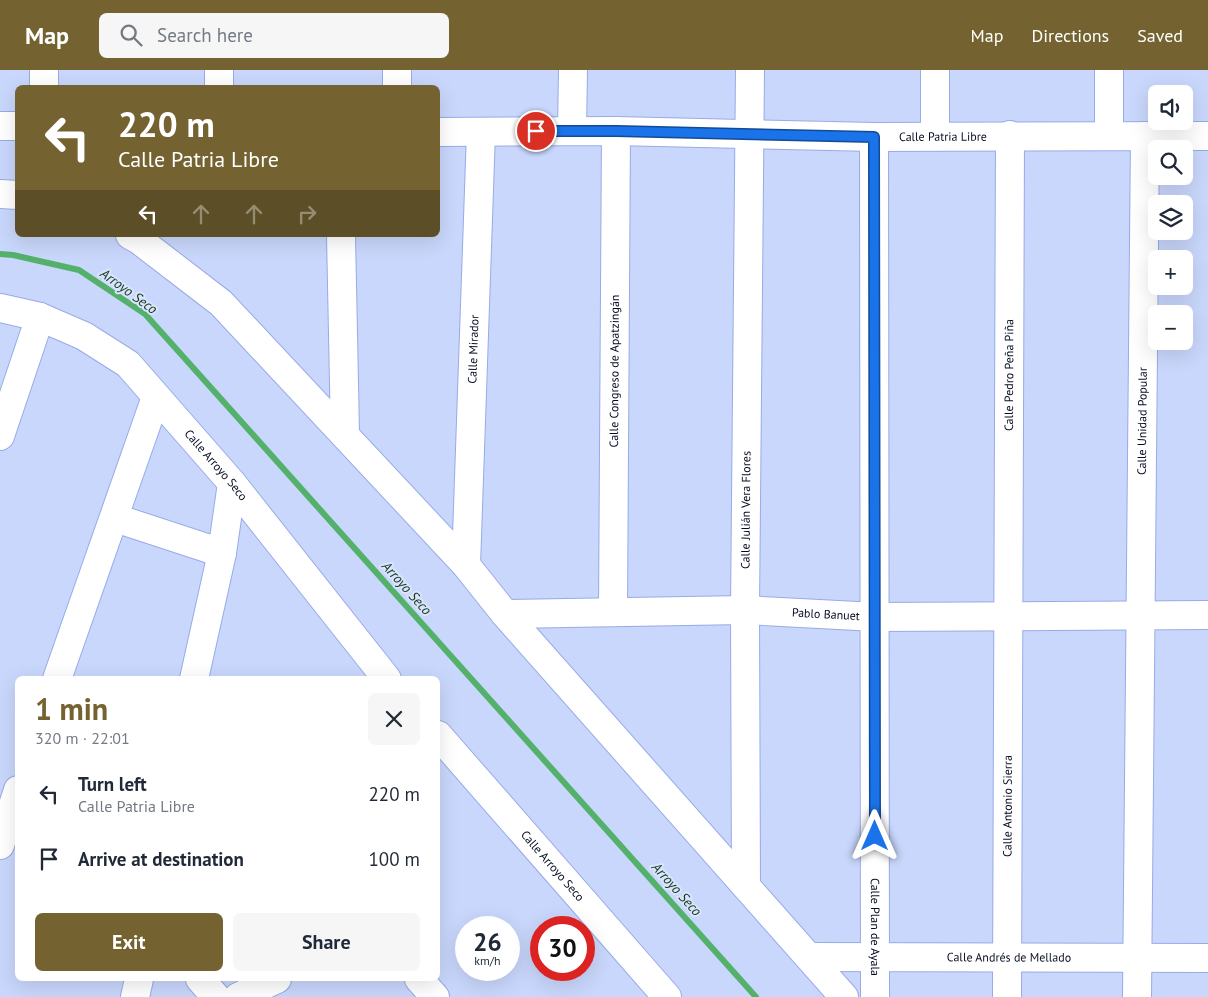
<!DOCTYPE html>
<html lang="en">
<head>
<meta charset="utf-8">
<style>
  body { margin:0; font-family:"PT Sans",sans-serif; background:#f6f6f7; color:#1f2937; height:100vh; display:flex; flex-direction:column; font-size:19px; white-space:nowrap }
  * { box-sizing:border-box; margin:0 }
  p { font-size:16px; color:#747a83 }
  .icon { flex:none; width:28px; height:28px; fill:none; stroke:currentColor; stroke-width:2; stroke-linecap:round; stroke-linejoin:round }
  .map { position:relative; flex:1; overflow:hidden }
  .sheet { position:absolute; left:15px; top:606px; width:425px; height:305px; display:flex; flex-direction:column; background:#fff; border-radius:8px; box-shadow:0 5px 20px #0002 }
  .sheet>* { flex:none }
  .top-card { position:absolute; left:15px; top:15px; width:425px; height:152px; border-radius:8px; box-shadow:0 5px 20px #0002; background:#746230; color:#fff; overflow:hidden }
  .controls { position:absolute; left:1148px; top:15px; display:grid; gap:10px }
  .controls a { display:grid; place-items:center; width:45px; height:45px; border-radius:8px; background:#fff; box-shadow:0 5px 20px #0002; font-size:25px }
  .speed { position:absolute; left:455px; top:846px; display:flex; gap:10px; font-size:25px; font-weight:700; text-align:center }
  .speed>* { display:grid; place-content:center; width:65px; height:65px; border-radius:50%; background:#fff; box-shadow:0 5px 20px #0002; line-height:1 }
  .speed small { font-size:12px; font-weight:400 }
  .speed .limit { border:8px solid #d22; background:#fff; color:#111 }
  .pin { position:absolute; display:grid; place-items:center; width:42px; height:42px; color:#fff; margin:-21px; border:2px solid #fff; border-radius:50%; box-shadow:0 1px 5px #0007 }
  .me { position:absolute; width:55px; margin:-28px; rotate:0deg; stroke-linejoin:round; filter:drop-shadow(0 0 4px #0008) }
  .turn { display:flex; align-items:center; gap:18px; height:105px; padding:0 20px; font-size:22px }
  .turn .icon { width:65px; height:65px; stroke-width:2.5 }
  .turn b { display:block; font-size:35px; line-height:42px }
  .lanes { display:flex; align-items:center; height:48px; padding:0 20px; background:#0003; justify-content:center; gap:25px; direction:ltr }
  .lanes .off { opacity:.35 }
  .round { display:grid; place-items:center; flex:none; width:52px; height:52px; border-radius:8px; background:#f6f6f7 }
  .summary { display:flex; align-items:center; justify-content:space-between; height:85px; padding:0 20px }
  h1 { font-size:30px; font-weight:800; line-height:38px; color:#746230 }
  .cta { display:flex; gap:10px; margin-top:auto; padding:10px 20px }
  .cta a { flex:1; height:58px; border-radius:8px; background:#746230; color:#fff; font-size:20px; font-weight:800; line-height:58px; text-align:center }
  .cta a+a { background:#f6f6f7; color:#1f2937 }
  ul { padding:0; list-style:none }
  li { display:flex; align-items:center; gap:15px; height:65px; padding:0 20px }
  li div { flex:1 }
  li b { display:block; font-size:19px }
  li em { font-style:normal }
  header { display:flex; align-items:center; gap:30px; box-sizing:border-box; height:70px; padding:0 25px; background:#746230; color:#fff }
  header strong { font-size:24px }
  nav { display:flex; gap:28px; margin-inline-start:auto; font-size:18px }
  .search { width:350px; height:45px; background:#f6f6f7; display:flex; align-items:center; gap:12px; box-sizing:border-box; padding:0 18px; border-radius:8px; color:#747a83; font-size:19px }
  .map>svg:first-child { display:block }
</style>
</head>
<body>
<header>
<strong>Map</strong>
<div class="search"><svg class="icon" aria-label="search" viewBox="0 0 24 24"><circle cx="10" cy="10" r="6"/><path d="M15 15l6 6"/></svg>Search here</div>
<nav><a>Map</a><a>Directions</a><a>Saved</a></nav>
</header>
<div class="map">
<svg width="1208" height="927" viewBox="0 0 1208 927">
  <rect width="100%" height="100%" fill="#c9d7fc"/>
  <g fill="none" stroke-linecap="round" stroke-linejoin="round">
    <!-- stream -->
    <path stroke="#53b16b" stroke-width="6" d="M0 184 13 185 79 200 145 244 756 927"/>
    <!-- minor casing -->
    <g stroke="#97abe7" stroke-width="30">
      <g id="minor">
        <path d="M44 18V0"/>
        <path d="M219 18V0"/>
        <path d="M397 18V0"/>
        <path d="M0 56H18"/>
        <path d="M572 61 573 0"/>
        <path id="s1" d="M438 62 616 61 874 67 1208 66"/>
        <path d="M935 65V0"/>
        <path d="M1109 66V0"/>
        <path id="s2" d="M874 67 875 927"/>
        <path d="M0 124 18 125"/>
        <path d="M130 165 139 170 221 233 466 495 505 544 844 927"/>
        <path d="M341 165 345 363"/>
        <path id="s3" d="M0 238 40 247 84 266 128 294 232 413 387 609"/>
        <path d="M0 366 40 247"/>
        <path d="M115 448 222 483"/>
        <path id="s4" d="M466 495 481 62"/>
        <path id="s5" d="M613 542 616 61"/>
        <path id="s6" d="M505 544 745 540 876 547 1208 545"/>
        <path d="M57 609 156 327"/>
        <path d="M194 609 222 483 232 413"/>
        <path id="s7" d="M438 665 667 927"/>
        <path d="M0 775 18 720"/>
        <path id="s8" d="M746 816 745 540 750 0"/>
        <path id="s9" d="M810 887 1208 888"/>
        <path d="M200 909 216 927"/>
        <path d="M419 909 435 927"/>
        <path d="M135 927 139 909"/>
        <path d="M238 927 277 909"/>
        <path id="s10" d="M1007 927 1010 65"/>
        <path id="s11" d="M1137 927 1145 66"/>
      </g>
    </g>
    <!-- minor -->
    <use href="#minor" stroke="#fff" stroke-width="28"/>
  </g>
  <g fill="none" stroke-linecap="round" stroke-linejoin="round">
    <!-- route casing -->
    <g stroke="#114b97" stroke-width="12">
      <path id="route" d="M536 61H616L874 67 875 766"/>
    </g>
    <!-- route -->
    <use href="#route" stroke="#1a73e8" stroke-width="9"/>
  </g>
  <g text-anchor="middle" stroke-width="4" stroke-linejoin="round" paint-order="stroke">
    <!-- street labels -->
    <g font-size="12" fill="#060b20" stroke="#dbe4fd">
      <text dy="4" stroke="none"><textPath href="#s1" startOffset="505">Calle Patria Libre</textPath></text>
      <text dy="4" stroke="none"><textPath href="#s4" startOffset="216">Calle Mirador</textPath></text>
      <text dy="4" stroke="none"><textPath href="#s5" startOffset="241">Calle Congreso de Apatzingán</textPath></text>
      <text dy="4" stroke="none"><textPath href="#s10" startOffset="622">Calle Pedro Peña Piña</textPath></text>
      <text dy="4" stroke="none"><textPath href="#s11" startOffset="576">Calle Unidad Popular</textPath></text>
      <text dy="4" stroke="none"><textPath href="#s3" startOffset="275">Calle Arroyo Seco</textPath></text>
      <text dy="4" stroke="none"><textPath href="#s8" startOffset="376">Calle Julián Vera Flores</textPath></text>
      <text dy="4" stroke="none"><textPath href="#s6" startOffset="321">Pablo Banuet</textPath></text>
      <text dy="4" stroke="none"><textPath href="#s10" startOffset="191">Calle Antonio Sierra</textPath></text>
      <text dy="4" stroke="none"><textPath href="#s7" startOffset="174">Calle Arroyo Seco</textPath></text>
      <text dy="4" stroke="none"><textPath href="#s2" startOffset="790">Calle Plan de Ayala</textPath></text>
      <text dy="4" stroke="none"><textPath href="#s9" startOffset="199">Calle Andrés de Mellado</textPath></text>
    </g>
    <!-- water labels -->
    <g font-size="14" font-style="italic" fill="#143b1f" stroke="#dbe4fd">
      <text transform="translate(129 221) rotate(36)" y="5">Arroyo Seco</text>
      <text transform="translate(407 518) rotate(48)" y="5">Arroyo Seco</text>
      <text transform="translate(677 819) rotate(48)" y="5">Arroyo Seco</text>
    </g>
  </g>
</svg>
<div class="controls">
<a><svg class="icon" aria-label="sound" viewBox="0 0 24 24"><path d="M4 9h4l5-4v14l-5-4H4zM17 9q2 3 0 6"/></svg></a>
<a><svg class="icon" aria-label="search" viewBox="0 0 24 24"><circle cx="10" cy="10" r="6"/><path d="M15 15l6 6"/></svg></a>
<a><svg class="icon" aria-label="layers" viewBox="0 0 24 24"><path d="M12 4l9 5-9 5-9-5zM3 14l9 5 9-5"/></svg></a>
<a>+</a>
<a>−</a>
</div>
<div class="speed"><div>26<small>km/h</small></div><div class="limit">30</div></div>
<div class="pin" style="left:536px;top:61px;background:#d93025"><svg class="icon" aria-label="arrive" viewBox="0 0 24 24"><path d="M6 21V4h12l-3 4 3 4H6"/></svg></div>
<svg class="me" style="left:875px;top:766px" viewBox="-20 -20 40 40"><path d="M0-17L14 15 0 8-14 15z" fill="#1a73e8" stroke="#fff" stroke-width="4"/></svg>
<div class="top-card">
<div class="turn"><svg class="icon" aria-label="left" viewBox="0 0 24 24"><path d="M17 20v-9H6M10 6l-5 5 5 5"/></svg><div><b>220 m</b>Calle Patria Libre</div></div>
<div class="lanes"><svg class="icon" aria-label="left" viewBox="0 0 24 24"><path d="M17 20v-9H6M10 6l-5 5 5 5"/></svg><svg class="icon off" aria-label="ahead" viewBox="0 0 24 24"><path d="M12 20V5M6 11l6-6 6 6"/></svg><svg class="icon off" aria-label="ahead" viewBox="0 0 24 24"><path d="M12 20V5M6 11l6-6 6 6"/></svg><svg class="icon off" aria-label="right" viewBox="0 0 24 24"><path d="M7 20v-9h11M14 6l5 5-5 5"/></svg></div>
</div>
<section class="sheet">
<div class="summary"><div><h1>1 min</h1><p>320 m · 22:01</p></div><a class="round"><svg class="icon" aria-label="close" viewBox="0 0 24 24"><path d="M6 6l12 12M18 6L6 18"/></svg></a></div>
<ul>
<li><svg class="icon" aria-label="left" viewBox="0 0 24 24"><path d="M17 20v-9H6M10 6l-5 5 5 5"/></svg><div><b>Turn left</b><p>Calle Patria Libre</p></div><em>220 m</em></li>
<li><svg class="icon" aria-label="arrive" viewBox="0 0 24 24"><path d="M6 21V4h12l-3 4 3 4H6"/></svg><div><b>Arrive at destination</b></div><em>100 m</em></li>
</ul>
<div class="cta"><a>Exit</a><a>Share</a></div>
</section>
</div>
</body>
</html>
